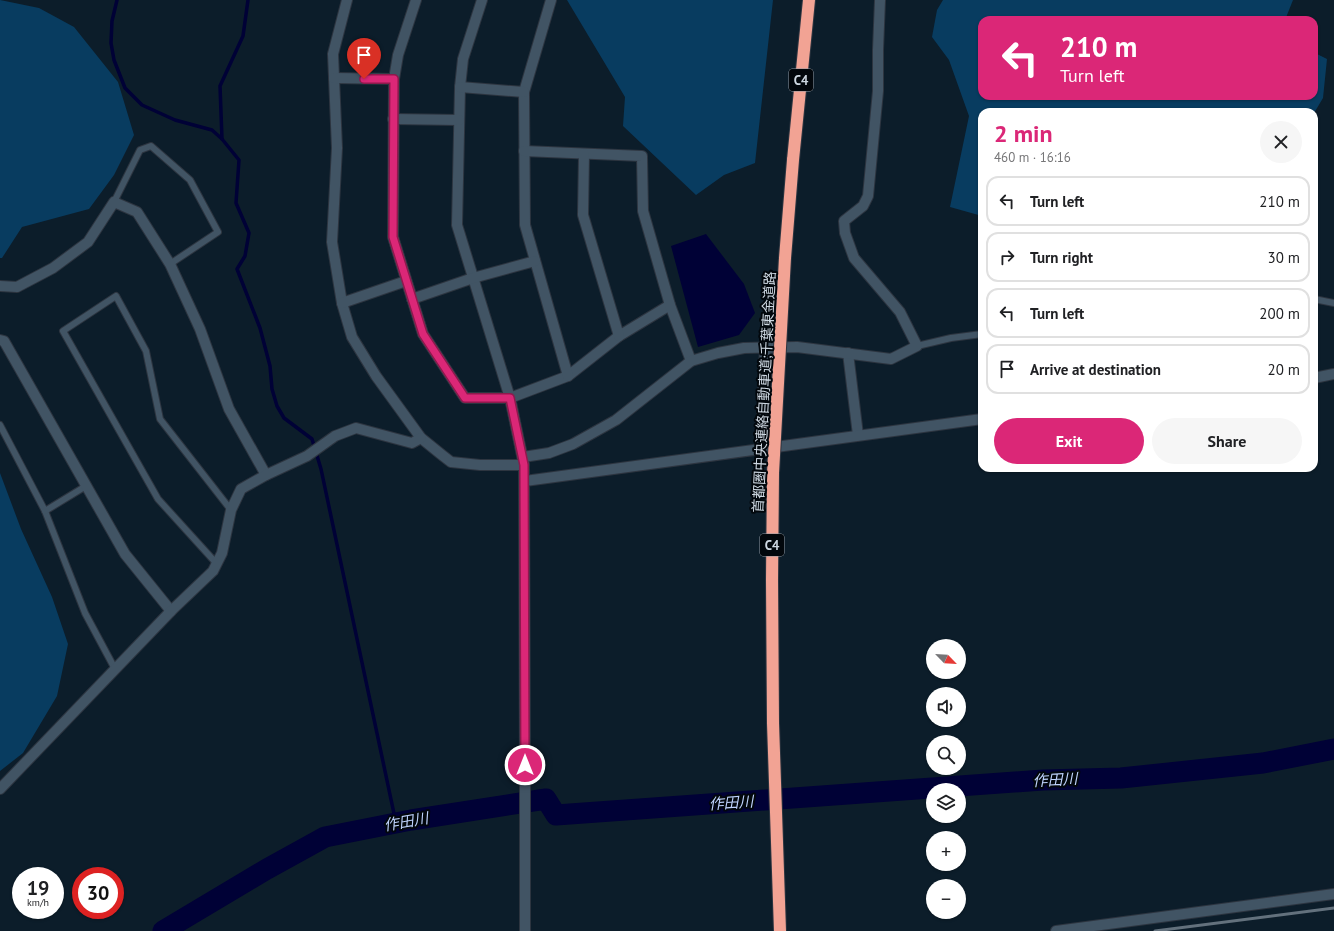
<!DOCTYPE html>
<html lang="en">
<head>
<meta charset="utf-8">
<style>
  body { margin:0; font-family:"PT Sans","Noto Sans JP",sans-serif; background:#f6f6f6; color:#202124; height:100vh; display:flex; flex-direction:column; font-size:15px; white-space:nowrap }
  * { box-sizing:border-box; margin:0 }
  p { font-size:13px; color:#757577 }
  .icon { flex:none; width:22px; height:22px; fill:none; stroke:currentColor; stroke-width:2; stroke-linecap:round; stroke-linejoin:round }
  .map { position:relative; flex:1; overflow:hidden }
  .sheet { position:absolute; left:978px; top:108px; width:340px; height:364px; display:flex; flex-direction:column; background:#fff; border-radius:12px; box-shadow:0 1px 3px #0004 }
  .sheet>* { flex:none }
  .top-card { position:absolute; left:978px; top:16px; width:340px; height:84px; border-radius:12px; box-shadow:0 1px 3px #0004; background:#db2777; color:#fff; overflow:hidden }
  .needle { width:26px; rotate:115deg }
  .tools { position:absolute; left:926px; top:639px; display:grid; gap:8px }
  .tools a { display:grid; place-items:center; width:40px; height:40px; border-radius:50%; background:#fff; box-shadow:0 1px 3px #0004; font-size:20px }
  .speed { position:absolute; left:12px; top:867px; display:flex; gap:8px; font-size:20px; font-weight:700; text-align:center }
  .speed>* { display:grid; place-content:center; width:52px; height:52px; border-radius:50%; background:#fff; box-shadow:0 1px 3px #0004; line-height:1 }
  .speed small { font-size:10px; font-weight:400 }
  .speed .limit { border:6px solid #d22; background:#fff; color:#111 }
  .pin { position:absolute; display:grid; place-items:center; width:34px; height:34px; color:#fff; margin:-41px -17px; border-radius:50% 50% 50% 0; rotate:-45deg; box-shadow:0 0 4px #0007 }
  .pin .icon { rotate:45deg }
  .me { position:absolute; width:44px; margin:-22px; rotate:0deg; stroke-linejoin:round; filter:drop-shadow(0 0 3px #0008) }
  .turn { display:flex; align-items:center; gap:14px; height:84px; padding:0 16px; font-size:18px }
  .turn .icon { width:52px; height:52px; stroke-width:2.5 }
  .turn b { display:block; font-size:28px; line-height:34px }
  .round { display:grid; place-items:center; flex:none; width:42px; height:42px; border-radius:21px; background:#f6f6f6 }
  .overview { display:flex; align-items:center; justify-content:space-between; height:68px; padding:0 16px }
  h1 { font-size:24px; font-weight:600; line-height:30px; color:#db2777 }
  .action { display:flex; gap:8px; margin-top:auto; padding:8px 16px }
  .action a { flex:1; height:46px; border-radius:24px; background:#db2777; color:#fff; font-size:16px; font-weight:600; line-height:46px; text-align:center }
  .action a+a { background:#f6f6f6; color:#202124 }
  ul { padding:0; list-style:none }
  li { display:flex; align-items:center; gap:12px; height:50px; margin:0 8px 6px; padding:0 8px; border:2px solid #e0e0e0; border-radius:12px }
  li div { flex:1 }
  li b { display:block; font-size:15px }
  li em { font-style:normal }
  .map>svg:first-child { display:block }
</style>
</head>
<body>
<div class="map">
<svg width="1334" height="931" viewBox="0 0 1334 931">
  <rect width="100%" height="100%" fill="#0c1d2a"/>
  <!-- green -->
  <g fill="#083c60">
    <path d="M0 0 39 8 74 27 118 82 134 135 114 175 89 209 22 227 2 258H0Z"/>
    <path d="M567 0H773L755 163 724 175 696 195 623 126 625 97Z"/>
    <path d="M943 0H1293L1285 20H982V96H1314V57L1317 54 1327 59 1323 98 1314 113V112H982V216L950 207 969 116 949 60 932 37 937 10Z"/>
    <path d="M0 473 21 529 52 597 68 644 57 696 23 753 0 771Z"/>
  </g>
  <!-- water -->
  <path fill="#000136" d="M706 234 744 284 755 313 739 335 698 347 671 246Z"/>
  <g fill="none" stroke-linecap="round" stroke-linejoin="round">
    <!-- stream -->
    <g stroke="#000136" stroke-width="3.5">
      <path d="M117 0 112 21 111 43 114 60 125 88 142 105 175 120 212 130 222 139 239 160 236 203 249 233 245 256 237 269 260 328 270 366 272 389 277 406 284 418 312 439 321 469 396 823"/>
      <path d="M222 139 220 86 243 36 248 0"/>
    </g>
    <!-- river -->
    <path stroke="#000136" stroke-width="21" d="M163 931 267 869 325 837 411 820 546 799 556 815 1043 780 1121 778 1263 763 1334 749"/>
    <!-- service casing -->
    <g stroke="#2d3540" stroke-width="8">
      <g id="service">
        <path d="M114 202 140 150 151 146 190 180 218 232 170 264"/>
        <path d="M1314 299 1334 303"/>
        <path d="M917 346 951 338 982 334"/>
        <path d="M0 425 45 511 85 613 115 669"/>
        <path d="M45 511 86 486"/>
        <path d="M217 564 158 499 63 331 116 296 146 351 160 419 231 510"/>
      </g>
    </g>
    <!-- minor casing -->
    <g stroke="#2d3540" stroke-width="12">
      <g id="minor">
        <path d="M347 0 333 54 337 148 332 242 342 303 352 337 376 376 421 438 442 455 451 462 480 465H524"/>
        <path d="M416 0 398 55 394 79 393 237 423 334 465 398H510L568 376 619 336 670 305"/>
        <path d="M482 0 463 59 460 87 457 225 510 398 524 465 525 780"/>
        <path d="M551 0 524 92 525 225 568 376"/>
        <path d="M334 78 394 79"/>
        <path d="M460 87 524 92"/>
        <path d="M393 119 459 120"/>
        <path d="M524 151 642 156 643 211 670 305 691 361"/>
        <path d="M584 154 583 215 619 336"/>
        <path d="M0 286 17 287 53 268 88 242 114 202 137 212 170 264 200 329 229 409 266 475"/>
        <path d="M412 299 473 278 535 261"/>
        <path d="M342 303 406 281"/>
        <path d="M0 340 4 341 125 554 171 611"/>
        <path d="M848 353 858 435"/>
        <path d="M1314 378 1334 374"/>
        <path d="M761 450 765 348"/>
        <path d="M523 457 549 453 573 444 616 420 691 361 718 353 744 348 797 347 891 359 917 346 900 312 854 258 845 233 844 221 863 206 868 196 878 91V50L880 0"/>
        <path d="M525 481 982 419"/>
        <path d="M0 789 171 611 213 571 222 553 231 510 241 489 266 475 307 456 335 436 356 428 412 443 421 438"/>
        <path d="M1056 931 1334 894"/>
      </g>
    </g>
    <!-- tertiary casing -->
    <g stroke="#2d3540" stroke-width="12">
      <path id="tertiary" d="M525 780V931"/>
    </g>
    <!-- motorway casing -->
    <g stroke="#2d3540" stroke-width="14">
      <path id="motorway" d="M793 160 809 0"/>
    </g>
    <!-- service -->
    <use href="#service" stroke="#415464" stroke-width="6"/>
    <!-- minor -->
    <use href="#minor" stroke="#415464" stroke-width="10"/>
    <!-- tertiary -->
    <use href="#tertiary" stroke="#415464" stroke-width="10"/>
    <!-- motorway -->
    <use href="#motorway" stroke="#f2a394" stroke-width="12"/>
    <!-- rail -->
    <path stroke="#63717d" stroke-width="3" d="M1155 931 1334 908"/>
    <!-- motorway-bridge casing -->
    <g stroke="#2d3540" stroke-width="14" stroke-linecap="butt">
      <path id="motorway-bridge" d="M780 931 773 723 772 580 773 473 785 258 793 160"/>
    </g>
    <!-- motorway-bridge -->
    <use href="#motorway-bridge" stroke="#f2a394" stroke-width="12"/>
  </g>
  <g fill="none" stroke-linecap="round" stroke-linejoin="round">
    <!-- route casing -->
    <g stroke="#8e194d" stroke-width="10">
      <path id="route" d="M364 79H394L393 237 423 334 465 398H510L524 465 525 765"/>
    </g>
    <!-- route -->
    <use href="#route" stroke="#db2777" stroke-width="7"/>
  </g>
  <g text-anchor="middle" stroke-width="4" stroke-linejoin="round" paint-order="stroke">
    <!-- shield labels -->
    <g fill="#02070c" stroke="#9199a2" stroke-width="1">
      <rect x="789" y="69" width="24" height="22" rx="3"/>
      <rect x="760" y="534" width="24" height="22" rx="3"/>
    </g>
    <g font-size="13" font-weight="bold" fill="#ced8e2">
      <text x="801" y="85">C4</text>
      <text x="772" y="550">C4</text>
    </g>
    <!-- street labels -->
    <g font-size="14" fill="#ced8e2" stroke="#02070c">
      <text transform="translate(764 392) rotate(-87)" y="5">首都圏中央連絡自動車道;千葉東金道路</text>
    </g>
    <!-- water labels -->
    <g font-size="15" font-style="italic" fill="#bed2fc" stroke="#02070c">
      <text transform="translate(1055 780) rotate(-3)" y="5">作田川</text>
      <text transform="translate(731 803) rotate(-4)" y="5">作田川</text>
      <text transform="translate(406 822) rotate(-10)" y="5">作田川</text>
    </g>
  </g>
</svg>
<div class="tools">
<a><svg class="needle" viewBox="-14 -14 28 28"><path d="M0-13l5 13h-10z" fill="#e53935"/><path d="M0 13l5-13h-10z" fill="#757577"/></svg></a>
<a><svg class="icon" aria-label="sound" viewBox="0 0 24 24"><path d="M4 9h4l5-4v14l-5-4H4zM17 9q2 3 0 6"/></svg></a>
<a><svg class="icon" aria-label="search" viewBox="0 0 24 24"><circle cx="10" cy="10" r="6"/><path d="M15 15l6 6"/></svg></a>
<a><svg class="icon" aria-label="layers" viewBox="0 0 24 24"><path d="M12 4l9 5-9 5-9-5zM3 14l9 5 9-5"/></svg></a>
<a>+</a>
<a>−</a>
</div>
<div class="speed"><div>19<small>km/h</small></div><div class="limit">30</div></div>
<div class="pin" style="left:364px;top:79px;background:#d93025"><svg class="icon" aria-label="arrive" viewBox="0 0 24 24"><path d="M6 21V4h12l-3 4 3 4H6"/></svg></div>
<svg class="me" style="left:525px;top:765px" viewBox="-20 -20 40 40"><circle r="17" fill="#db2777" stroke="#fff" stroke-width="3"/><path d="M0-11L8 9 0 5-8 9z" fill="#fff"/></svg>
<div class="top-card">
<div class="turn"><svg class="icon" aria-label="left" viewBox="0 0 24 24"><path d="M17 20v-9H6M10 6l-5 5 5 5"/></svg><div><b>210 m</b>Turn left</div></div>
</div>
<section class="sheet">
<div class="overview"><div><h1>2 min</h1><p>460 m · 16:16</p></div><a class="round"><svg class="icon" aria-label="close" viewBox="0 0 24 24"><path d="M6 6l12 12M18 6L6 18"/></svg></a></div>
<ul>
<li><svg class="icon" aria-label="left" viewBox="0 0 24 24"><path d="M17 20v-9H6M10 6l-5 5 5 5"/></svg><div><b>Turn left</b></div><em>210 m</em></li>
<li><svg class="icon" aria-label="right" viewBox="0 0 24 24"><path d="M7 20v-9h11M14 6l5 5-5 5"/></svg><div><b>Turn right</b></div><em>30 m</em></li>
<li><svg class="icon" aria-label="left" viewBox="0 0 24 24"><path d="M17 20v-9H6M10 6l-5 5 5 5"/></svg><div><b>Turn left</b></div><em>200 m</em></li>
<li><svg class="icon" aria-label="arrive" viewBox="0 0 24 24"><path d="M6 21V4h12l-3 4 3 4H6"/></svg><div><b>Arrive at destination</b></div><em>20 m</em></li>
</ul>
<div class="action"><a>Exit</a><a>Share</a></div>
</section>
</div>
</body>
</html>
